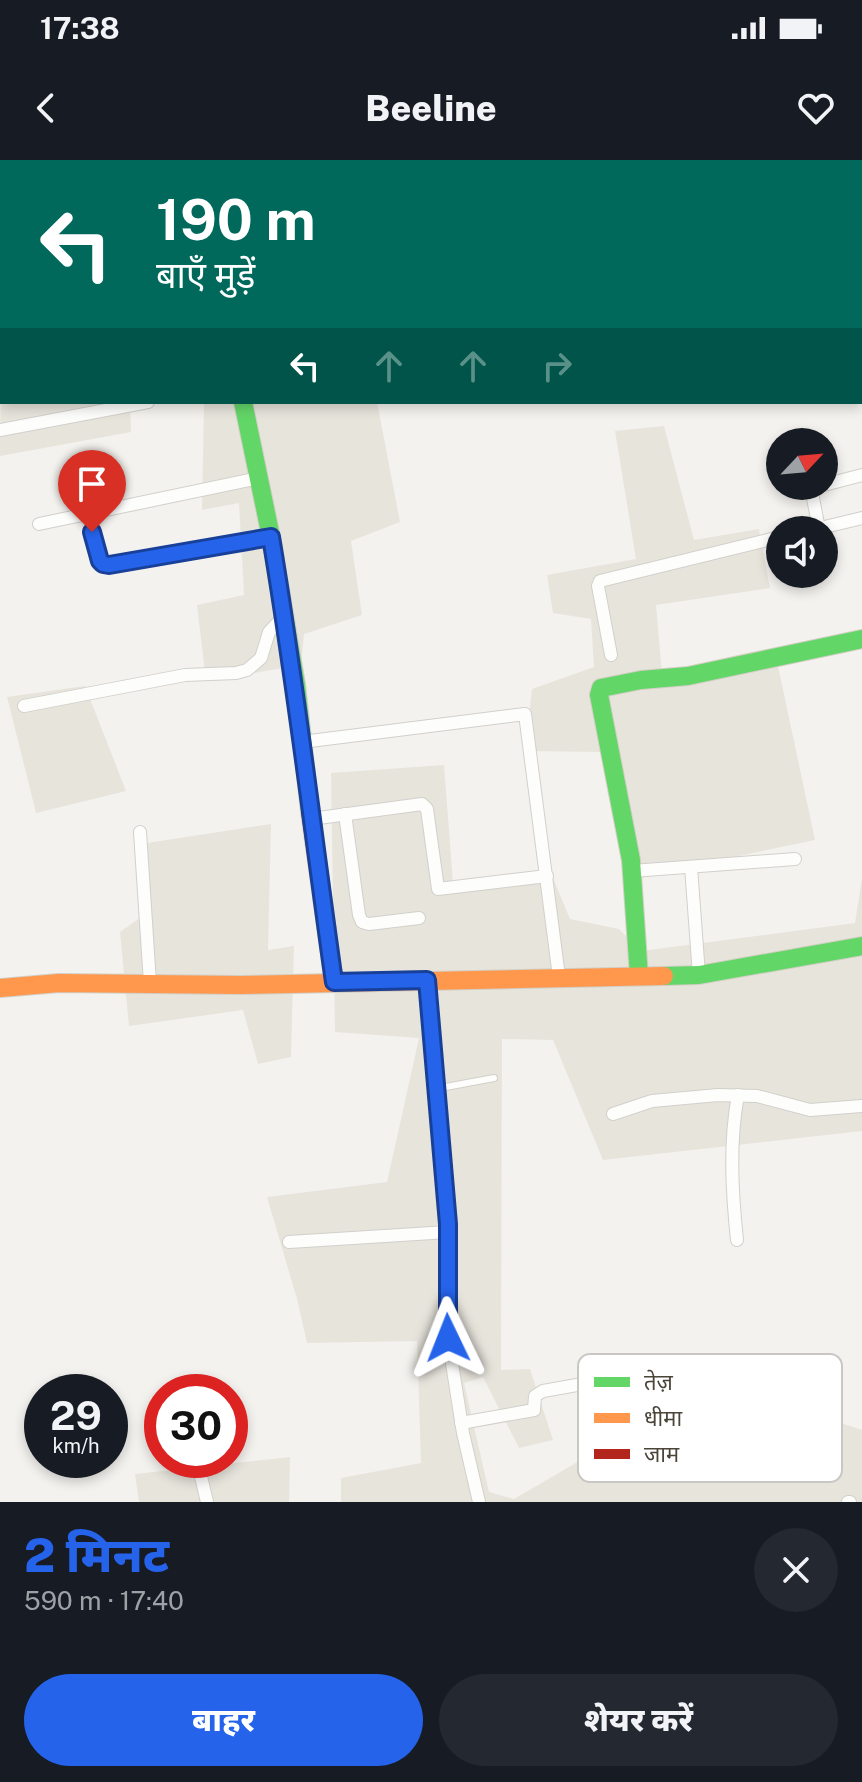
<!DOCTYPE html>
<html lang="hi">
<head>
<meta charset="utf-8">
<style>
  body { margin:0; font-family:"Public Sans","Noto Sans Devanagari",sans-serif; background:#242831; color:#f1f3f6; height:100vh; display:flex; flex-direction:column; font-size:30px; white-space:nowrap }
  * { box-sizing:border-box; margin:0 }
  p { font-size:26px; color:#9ea1a6 }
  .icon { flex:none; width:44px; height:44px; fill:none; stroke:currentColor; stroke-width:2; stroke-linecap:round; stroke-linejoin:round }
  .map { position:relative; height:1342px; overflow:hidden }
  .drawer { display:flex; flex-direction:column; background:#171b24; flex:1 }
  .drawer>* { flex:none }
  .banner { position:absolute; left:0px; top:0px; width:862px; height:244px; box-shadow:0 4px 12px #0003; background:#00695c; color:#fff; overflow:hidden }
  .needle { width:52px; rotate:64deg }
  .buttons { position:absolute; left:766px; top:268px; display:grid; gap:16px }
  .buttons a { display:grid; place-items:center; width:72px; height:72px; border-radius:50%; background:#171b24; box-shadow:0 4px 12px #0003; font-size:40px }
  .speed { position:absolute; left:24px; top:1214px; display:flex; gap:16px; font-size:40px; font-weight:700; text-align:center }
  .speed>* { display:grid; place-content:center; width:104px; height:104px; border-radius:50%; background:#171b24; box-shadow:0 4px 12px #0003; line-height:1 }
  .speed small { font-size:20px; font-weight:400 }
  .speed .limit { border:12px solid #d22; background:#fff; color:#111 }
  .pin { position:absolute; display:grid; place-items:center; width:68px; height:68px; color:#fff; margin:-82px -34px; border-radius:50% 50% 50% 0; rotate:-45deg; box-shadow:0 0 8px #0007 }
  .pin .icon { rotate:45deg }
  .me { position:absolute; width:88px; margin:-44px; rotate:358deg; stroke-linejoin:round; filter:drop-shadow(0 0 6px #0008) }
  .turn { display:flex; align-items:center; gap:28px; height:168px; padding:0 24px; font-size:36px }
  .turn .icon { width:104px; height:104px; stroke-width:2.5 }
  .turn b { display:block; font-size:56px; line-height:68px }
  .lanes { display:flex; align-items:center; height:76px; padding:0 24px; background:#0003; justify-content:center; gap:40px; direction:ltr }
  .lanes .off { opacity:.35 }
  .round { display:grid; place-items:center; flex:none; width:84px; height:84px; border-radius:42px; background:#242831 }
  .head { display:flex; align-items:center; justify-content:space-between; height:136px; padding:0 24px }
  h1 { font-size:48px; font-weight:800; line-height:60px; color:#2563eb }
  .button { display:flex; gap:16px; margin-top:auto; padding:16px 24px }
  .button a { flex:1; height:92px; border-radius:48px; background:#2563eb; color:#fff; font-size:32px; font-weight:800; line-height:92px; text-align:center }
  .button a+a { background:#242831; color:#f1f3f6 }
  .status { display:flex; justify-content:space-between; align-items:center; height:56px; padding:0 40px; background:#171b24; direction:ltr }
  .status svg { height:22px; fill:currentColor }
  header { display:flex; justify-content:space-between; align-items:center; height:104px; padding:0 24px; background:#171b24; font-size:36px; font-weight:800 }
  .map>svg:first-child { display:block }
</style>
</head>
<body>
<div class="status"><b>17:38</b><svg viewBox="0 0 49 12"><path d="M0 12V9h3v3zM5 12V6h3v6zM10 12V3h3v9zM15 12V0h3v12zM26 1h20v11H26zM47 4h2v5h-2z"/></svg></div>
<header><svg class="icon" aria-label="back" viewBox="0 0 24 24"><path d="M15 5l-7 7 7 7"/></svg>Beeline<svg class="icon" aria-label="heart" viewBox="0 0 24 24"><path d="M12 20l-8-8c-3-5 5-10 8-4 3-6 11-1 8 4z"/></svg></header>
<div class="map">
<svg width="862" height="1342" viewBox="0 0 862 1342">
  <rect width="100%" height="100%" fill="#f4f2ee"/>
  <!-- residential -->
  <g fill="#e7e4dc">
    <path d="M101 0H263L264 2H102Z"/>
    <path d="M594 0H780L781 2H594Z"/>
    <path d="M2 73V242H130L131 272 0 296Z"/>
    <path d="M204 242H377L400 362 351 381 362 455 304 474 301 505 206 521 197 445 244 435 239 343 202 350Z"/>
    <path d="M664 266 694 380 759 369 770 428 656 445 662 513 775 492 815 680 624 720 603 592 525 591 532 529 594 507 591 459 553 453 547 415 636 399 615 271Z"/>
    <path d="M85 526 126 631 36 653 7 537Z"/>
    <path d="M444 605 453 723 553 718 570 759 619 769 641 791 855 763 862 718V971L603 1000 553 880 502 879 501 1210 530 1209 553 1280 519 1288 483 1217 464 1223 489 1332 514 1339 716 1221 862 1270V1342H341V1318L421 1303 417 1181 307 1183 297 1139 267 1037 387 1022 419 878 335 872 331 613Z"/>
    <path d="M271 664 268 790 294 786 291 897 258 904 243 850 129 866 120 772 144 755 134 685Z"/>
    <path d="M290 1297 289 1342H139L135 1314Z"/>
  </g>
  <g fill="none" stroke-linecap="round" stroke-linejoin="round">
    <!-- lane casing -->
    <g stroke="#d2d0cb" stroke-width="8">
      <path id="lane" d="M435 929 494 918"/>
    </g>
    <!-- street casing -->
    <g stroke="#d2d0cb" stroke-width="14">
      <g id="street">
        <path d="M111 0V2"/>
        <path d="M520 0V2"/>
        <path d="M661 0 662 2"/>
        <path d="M428 2 436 0"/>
        <path d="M754 2 758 0"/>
        <path d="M0 186H2"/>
        <path d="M0 270 148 242"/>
        <path d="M824 325 862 315"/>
        <path d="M90 353 97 394 103 404 271 377"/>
        <path d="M39 364 259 318"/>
        <path d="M819 369 812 333 819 326"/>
        <path d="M812 370 862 358"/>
        <path d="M611 495 598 426 600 421 780 377"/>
        <path d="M24 546 185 515 236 513 247 510 261 498 269 472 284 456"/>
        <path d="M302 582 525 554 559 817"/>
        <path d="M345 654 359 755 362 762 369 764 419 758"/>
        <path d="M311 659 422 644 427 649 438 729 547 716"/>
        <path d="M140 672 150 823"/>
        <path d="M691 707 699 815"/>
        <path d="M632 711 795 699"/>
        <path d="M427 820 448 1064V1178L463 1273 479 1342"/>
        <path d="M613 954 652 941 718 935 757 936 810 950 862 946"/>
        <path d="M737 1080C732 1032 729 983 738 935"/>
        <path d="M289 1082 448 1072"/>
        <path d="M461 1263 534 1250 535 1236 543 1231 639 1214 644 1218 655 1278"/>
        <path d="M197 1300 207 1342"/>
        <path d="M848 1342H850"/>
      </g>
    </g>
    <!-- fast casing -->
    <g stroke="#d3cfc5" stroke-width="20">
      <g id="fast">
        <path d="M860 169 862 177"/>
        <path d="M243 242 271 377 296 525 310 651"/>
        <path d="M639 816 631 700 599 535 601 528 641 520 688 516 862 479"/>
        <path d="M664 816 699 815 862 786"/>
      </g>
    </g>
    <!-- slow casing -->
    <g stroke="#d3cfc5" stroke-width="20">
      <g id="slow">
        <path d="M828 0V2"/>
        <path d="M0 828 59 823 239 825 664 816"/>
      </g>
    </g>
    <!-- jam casing -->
    <g stroke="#d3cfc5" stroke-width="20">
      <path id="jam" d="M310 651 334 822"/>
    </g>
    <!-- lane -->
    <use href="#lane" stroke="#fdfdfc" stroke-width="6"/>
    <!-- street -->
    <use href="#street" stroke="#fdfdfc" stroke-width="12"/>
    <!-- fast -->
    <use href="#fast" stroke="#63d668" stroke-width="18"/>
    <!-- slow -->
    <use href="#slow" stroke="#ff974d" stroke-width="18"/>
    <!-- jam -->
    <use href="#jam" stroke="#b3261e" stroke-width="18"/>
  </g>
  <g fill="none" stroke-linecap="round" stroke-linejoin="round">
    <!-- route casing -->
    <g stroke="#184099" stroke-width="20">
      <path id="route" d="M92 372 100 401 103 404 109 405 271 377C296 525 313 674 334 822L427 820 448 1064V1178"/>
    </g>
    <!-- route -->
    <use href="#route" stroke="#2563eb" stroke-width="14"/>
  </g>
  <!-- legend -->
  <rect x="578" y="1194" width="264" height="128" rx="12" fill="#fff" stroke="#c9c7c4" stroke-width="2"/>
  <rect x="594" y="1217" width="36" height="10" fill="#63d668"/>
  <rect x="594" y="1253" width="36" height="10" fill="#ff974d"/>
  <rect x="594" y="1289" width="36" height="10" fill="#b3261e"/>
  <g font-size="22" fill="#4b4439">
    <text x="644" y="1230">तेज़</text>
    <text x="644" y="1266">धीमा</text>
    <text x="644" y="1302">जाम</text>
  </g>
</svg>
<div class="buttons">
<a><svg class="needle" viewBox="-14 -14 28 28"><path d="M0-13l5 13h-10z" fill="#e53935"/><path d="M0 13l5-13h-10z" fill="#9ea1a6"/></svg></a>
<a><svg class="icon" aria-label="sound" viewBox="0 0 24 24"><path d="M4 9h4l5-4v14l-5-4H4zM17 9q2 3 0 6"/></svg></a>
</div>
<div class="speed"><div>29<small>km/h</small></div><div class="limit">30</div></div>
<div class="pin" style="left:92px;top:372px;background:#d93025"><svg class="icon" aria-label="arrive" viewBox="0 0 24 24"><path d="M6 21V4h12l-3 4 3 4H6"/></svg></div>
<svg class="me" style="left:448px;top:1178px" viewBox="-20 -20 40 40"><path d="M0-17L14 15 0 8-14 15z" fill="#2563eb" stroke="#fff" stroke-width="4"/></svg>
<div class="banner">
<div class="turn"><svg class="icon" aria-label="left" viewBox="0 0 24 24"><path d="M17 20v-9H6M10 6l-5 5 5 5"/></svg><div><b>190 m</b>बाएँ मुड़ें</div></div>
<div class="lanes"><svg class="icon" aria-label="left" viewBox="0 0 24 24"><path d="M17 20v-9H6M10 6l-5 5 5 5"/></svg><svg class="icon off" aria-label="ahead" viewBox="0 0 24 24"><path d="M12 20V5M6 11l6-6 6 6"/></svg><svg class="icon off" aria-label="ahead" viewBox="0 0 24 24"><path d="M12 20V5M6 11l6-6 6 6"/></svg><svg class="icon off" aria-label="right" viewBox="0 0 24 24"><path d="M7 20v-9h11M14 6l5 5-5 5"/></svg></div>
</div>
</div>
<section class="drawer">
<div class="head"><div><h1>2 मिनट</h1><p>590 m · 17:40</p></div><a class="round"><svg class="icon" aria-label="close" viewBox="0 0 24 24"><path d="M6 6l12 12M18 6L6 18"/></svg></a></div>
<div class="button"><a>बाहर</a><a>शेयर करें</a></div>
</section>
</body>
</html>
